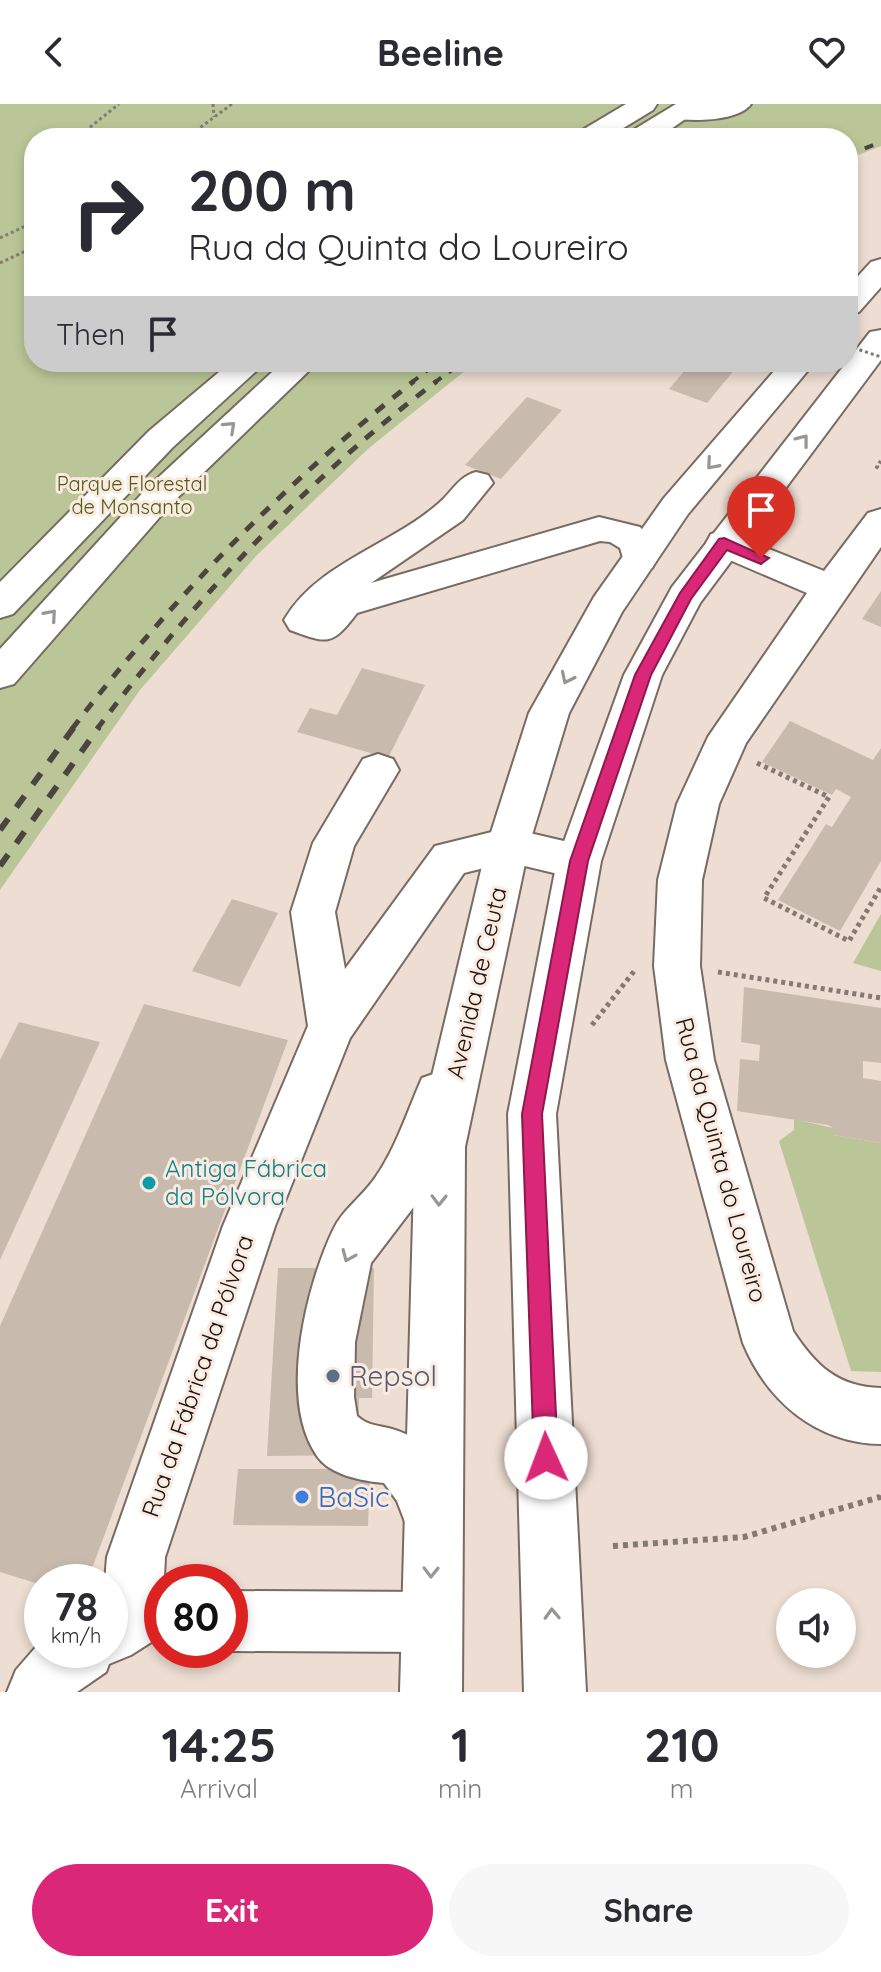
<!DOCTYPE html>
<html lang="en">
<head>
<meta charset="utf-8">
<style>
  body { margin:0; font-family:Quicksand,sans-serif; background:#f7f7f7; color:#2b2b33; height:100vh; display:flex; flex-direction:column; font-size:30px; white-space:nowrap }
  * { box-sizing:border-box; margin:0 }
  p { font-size:26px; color:#7c7c81 }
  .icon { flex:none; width:44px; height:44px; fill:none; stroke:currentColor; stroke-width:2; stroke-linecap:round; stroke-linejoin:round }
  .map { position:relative; height:1588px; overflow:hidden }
  .sheet { display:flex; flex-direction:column; background:#fff; flex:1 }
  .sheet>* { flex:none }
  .top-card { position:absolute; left:24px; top:24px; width:834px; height:244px; border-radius:32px; box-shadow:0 4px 12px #0003; background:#fff; color:#2b2b33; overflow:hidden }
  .tools { position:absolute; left:776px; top:1484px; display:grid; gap:16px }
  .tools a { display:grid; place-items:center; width:80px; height:80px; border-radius:50%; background:#fff; box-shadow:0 4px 12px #0003; font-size:40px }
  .speed { position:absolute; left:24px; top:1460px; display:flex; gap:16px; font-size:40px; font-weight:700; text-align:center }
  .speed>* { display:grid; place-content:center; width:104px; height:104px; border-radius:50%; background:#fff; box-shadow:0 4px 12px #0003; line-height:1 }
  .speed small { font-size:20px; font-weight:400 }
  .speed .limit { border:12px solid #d22; background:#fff; color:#111 }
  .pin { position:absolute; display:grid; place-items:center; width:68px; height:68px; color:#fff; margin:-82px -34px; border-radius:50% 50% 50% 0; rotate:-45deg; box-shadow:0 0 8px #0007 }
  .pin .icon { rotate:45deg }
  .me { position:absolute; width:88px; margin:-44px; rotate:358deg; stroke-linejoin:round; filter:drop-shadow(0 0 6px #0008) }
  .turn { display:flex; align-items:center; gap:28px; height:168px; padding:0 32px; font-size:36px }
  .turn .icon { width:104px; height:104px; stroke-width:2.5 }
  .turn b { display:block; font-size:56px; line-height:68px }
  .then { display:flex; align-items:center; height:76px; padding:0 32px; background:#0003; gap:16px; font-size:30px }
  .eta { display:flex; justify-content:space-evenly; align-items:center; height:136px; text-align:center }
  .eta b { font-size:48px; font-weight:800; line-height:56px }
  .primary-button { display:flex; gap:16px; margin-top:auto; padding:16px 32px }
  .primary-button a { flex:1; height:92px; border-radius:48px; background:#db2777; color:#fff; font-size:32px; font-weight:800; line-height:92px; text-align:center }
  .primary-button a+a { background:#f7f7f7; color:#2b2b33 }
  header { display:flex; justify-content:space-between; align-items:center; height:104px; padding:0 32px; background:#fff; font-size:36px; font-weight:800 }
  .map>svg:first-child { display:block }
</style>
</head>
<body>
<header><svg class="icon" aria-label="back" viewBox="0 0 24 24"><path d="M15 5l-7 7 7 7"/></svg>Beeline<svg class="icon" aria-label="heart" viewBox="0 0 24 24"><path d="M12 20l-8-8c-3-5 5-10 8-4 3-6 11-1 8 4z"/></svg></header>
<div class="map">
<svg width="881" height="1588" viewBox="0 0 881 1588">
  <rect width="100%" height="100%" fill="#edddd2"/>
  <!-- green -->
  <g fill="#bac697">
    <path d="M0 0H881V42L848 55V34H34V258H476L369 344 256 452 140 586 0 786Z"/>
    <path d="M881 810V867L853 859Z"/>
    <path d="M794 1015 833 1024V1031L881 1039V1268L851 1267 779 1037 794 1026Z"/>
  </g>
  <!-- building -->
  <g fill="#c8bbae">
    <path d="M692 258H741L707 299 669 285Z"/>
    <path d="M527 293 562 306 501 375 465 361Z"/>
    <path d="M881 487V523L862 515Z"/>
    <path d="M362 564 425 581 388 654 297 628 310 604 337 611Z"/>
    <path d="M790 617 873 656 881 644V757L840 827 778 796 826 720 832 723 851 693 836 685 832 691 762 658Z"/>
    <path d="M232 795 278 809 240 883 192 867Z"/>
    <path d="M744 883 881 904V959L863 957V974L881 977V1039L833 1031V1024L828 1021 737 1007 740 955 759 957 760 941 741 938Z"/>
    <path d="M144 900 288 936 87 1478H42V1481L0 1468V1222Z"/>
    <path d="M19 918 100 938 0 1156V956Z"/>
    <path d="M278 1164H374L372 1294H359L358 1351 267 1352Z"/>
    <path d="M238 1365H370L368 1422 233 1421Z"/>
  </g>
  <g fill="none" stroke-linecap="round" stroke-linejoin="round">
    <!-- minor casing -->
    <g stroke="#786b61" stroke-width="4">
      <g id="minor">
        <path d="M682 0H751C739 17 692 18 673 14L669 8 673 2Z"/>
        <path d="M476 368 488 371 493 379 463 416 371 479 599 413 640 423 655 441 657 455 652 464 639 468 626 464 620 444 610 438 600 437 357 509C332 542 328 540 290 526L284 516C317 459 392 441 439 399 453 387 458 373 476 368Z"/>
        <path d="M881 405V443L746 639 719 700 702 776 700 862 714 956 793 1227C816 1262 838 1283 881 1284V1340C816 1339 767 1297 743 1239L666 956 654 862 658 776 677 700 708 633 807 489 711 448 706 439 711 430 724 427 824 467 868 409Z"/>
        <path d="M378 650 393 655 399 666 354 742 335 808 345 865 435 742 508 724 594 744 601 757 594 770 579 775 508 758 464 769 350 934 275 1122 165 1453 162 1516 153 1537 131 1551 109 1560 106 1568 77 1588H7L16 1566 42 1536V1546H110V1478H105L107 1453 223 1122 308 922 291 808 313 739 363 655Z"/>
        <path d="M439 968 456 974 463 990 419 1096 371 1159 355 1238 354 1293 357 1312C368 1322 378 1321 392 1325 439 1339 445 1368 460 1410L452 1431 431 1439 410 1431 397 1397 384 1379C362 1377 330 1371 317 1352 278 1296 306 1183 333 1126 342 1106 362 1093 375 1074 396 1044 407 1008 422 974Z"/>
        <path d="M230 1487 430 1488 451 1497 460 1518 451 1539 430 1548 230 1547 227 1546H230Z"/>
      </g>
    </g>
    <!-- highway casing -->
    <g stroke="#786b61" stroke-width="4">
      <g id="highway">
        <path d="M626 0H657L653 6 607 34H575L579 28Z"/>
        <path d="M676 0H707L658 34H626L630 28Z"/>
        <path d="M881 155V183L859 208 848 211V183L871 158Z"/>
        <path d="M881 226V256L700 499 662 571 601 757 556 1010 586 1588H524L508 1010 557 757 624 571 672 483 870 228Z"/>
        <path d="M231 258H266L173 343 13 510 0 514V478L149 327Z"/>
        <path d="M283 258H318L172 399 14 580 0 584V545L148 383Z"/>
        <path d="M782 258H815L688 410 622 508 569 609 529 741 465 1043 462 1588H400L415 1043 487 741 529 609 594 493 664 394Z"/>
      </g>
    </g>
    <!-- path-far3 -->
    <g stroke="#847a72" stroke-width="3" stroke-dasharray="3 3" stroke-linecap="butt">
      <path d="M213 0 214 13"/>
      <path d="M85 34 89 24 119 0"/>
      <path d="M186 34 232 0"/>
      <path d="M0 134 34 118"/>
      <path d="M0 159 34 143"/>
    </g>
    <!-- path-far2 -->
    <path stroke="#847a72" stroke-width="4" stroke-dasharray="3 3" stroke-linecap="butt" d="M881 357 877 363 881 365"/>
    <!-- path-far1 -->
    <g stroke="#847a72" stroke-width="5" stroke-dasharray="4 4" stroke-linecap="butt">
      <path d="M757 659 829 693 764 794 849 837 881 783"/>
      <path d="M718 868 881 894"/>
      <path d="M592 921 635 866"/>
    </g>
    <!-- path -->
    <path stroke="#847a72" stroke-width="6" stroke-dasharray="5 5" stroke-linecap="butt" d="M613 1442 744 1433 880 1393 881 1389"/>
    <!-- minor -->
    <use href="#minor" fill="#fff" fill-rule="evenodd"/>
    <!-- highway -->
    <use href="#highway" fill="#fff" fill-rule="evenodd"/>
    <!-- rail-far2 -->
    <g stroke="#4c443f" stroke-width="4" stroke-dasharray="9 9" stroke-linecap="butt">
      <path d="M848 51 881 38"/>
      <path d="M411 279 438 258"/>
      <path d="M434 279 463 258"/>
    </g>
    <!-- rail-far1 -->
    <g stroke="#4c443f" stroke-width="5" stroke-dasharray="11 11" stroke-linecap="butt">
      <path d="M72 625C172 494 285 379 414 277"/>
      <path d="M97 625C194 496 308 374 437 277"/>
    </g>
    <!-- rail -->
    <g stroke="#4c443f" stroke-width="6" stroke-dasharray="14 14" stroke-linecap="butt">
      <path d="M0 726 74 623"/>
      <path d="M0 762 99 623"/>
    </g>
    <!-- path-bridge -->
    <path stroke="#847a72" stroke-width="3" stroke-dasharray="3 3" stroke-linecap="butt" d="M848 242 881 253"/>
  </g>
  <!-- one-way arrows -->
  <defs><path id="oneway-chevron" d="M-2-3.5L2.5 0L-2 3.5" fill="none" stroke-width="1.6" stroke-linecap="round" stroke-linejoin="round" transform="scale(2)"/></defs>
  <g stroke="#989593">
    <use href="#oneway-chevron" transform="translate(230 323) rotate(-43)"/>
    <use href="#oneway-chevron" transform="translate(803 336) rotate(-52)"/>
    <use href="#oneway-chevron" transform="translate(712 360) rotate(131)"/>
    <use href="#oneway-chevron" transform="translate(51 511) rotate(-49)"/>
    <use href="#oneway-chevron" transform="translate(567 574) rotate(116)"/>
    <use href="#oneway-chevron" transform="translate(439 1096) rotate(91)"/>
    <use href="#oneway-chevron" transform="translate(348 1152) rotate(113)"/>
    <use href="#oneway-chevron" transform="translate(431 1468) rotate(91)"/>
    <use href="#oneway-chevron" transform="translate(552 1510) rotate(-92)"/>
  </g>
  <!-- route -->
  <path fill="#db2777" stroke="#8e194d" stroke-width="2" d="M724 434 769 454 761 460 727 446 691 495 651 571 588 757 542 1010 558 1354 554 1362 546 1366 538 1362 534 1354 522 1010 570 757 635 571 680 489 719 435Z"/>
  <!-- markers -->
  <circle fill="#0f9aa8" stroke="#faeadf" stroke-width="3" cx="149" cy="1079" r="8"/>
  <circle fill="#5c6f8a" stroke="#faeadf" stroke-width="3" cx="333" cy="1272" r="8"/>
  <circle fill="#3f7fe0" stroke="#faeadf" stroke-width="3" cx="302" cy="1393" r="8"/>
  <g text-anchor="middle" stroke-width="6" stroke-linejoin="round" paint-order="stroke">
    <!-- far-park labels -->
    <g font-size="20" fill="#4e5b18" stroke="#faeadf">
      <text x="132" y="387">Parque Florestal<tspan x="132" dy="23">de Monsanto</tspan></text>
    </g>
    <!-- street labels -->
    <g font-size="24" fill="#191410" stroke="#faeadf">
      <text transform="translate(477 879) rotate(-77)" y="8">Avenida de Ceuta</text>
      <text transform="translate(721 1056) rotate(75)" y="8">Rua da Quinta do Loureiro</text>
      <text transform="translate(198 1272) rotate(-71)" y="8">Rua da Fábrica da Pólvora</text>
    </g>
    <!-- culture labels -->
    <g font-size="24" fill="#0d838f" stroke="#faeadf" text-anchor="start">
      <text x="165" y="1073">Antiga Fábrica<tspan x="165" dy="28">da Pólvora</tspan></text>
    </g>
    <!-- near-service labels -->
    <g font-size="28" fill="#4e5e75" stroke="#faeadf" text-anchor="start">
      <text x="349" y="1282">Repsol</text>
    </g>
    <!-- near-shop labels -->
    <g font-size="28" fill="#366cbe" stroke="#faeadf" text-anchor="start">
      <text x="318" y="1403">BaSic</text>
    </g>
  </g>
</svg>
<div class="tools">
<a><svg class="icon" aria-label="sound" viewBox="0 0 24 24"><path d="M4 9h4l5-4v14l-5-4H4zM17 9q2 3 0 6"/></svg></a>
</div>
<div class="speed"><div>78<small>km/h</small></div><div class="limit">80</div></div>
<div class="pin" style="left:761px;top:454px;background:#d93025"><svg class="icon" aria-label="arrive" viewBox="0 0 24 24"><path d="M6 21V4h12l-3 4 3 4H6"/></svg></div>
<svg class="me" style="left:546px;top:1354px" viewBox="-20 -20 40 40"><circle r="19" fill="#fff"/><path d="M0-13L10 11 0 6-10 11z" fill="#db2777"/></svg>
<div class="top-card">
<div class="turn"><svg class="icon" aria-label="right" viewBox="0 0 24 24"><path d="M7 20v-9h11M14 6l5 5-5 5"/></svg><div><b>200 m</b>Rua da Quinta do Loureiro</div></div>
<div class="then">Then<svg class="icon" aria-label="arrive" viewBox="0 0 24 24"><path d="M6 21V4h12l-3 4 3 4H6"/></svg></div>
</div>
</div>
<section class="sheet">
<div class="eta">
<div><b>14:25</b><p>Arrival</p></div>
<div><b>1</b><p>min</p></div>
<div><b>210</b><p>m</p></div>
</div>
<div class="primary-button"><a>Exit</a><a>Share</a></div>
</section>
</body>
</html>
